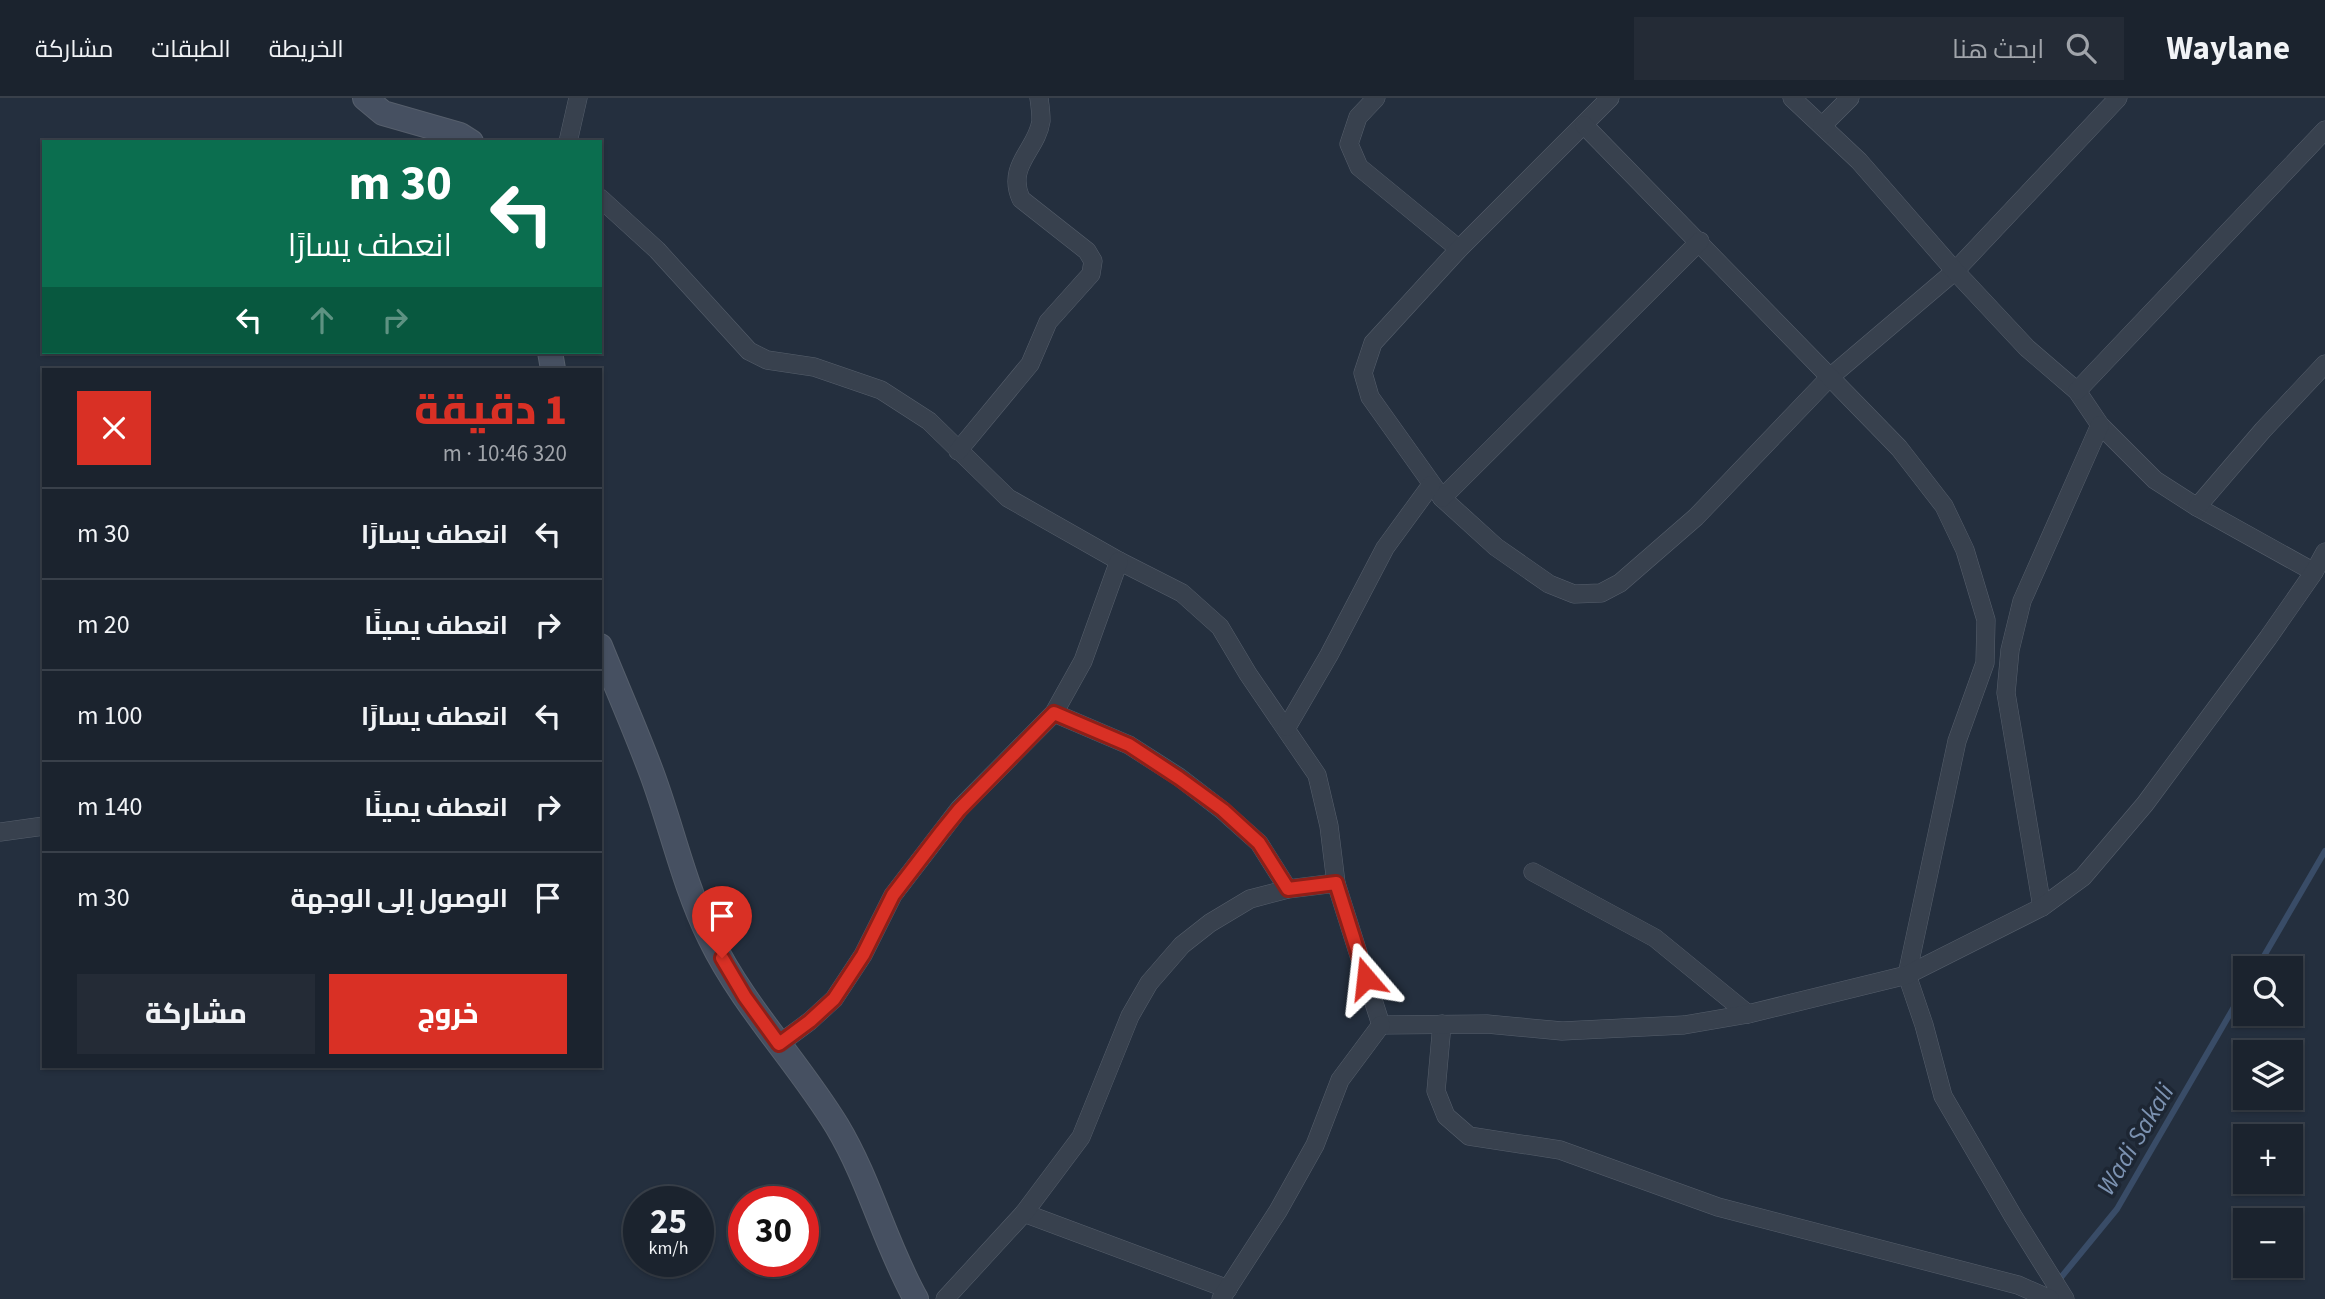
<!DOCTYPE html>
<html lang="ar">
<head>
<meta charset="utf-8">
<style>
  body { margin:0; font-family:"Source Sans 3",Cairo,sans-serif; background:#242b36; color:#f1f3f6; direction:rtl; height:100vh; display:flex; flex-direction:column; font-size:26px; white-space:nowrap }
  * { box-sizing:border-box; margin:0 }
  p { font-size:23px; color:#a0a4aa }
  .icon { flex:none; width:38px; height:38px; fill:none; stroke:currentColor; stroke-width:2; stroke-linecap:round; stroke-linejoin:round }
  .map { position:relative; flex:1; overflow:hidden; direction:ltr }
  .drawer { position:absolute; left:42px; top:270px; width:560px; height:700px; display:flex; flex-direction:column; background:#1b232e; border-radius:0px; box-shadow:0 2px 5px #0004,0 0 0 2px #39404a; direction:rtl }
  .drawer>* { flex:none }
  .hud { position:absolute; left:42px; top:42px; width:560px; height:214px; border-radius:0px; box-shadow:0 2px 5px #0004,0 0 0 2px #39404a; direction:rtl; background:#0b6e4f; color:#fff; overflow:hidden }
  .controls { position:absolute; left:2233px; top:858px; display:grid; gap:14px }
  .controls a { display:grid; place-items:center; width:70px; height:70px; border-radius:0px; background:#1b232e; box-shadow:0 2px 5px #0004,0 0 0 2px #39404a; font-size:35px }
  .speed { position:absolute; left:623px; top:1088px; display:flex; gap:14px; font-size:35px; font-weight:700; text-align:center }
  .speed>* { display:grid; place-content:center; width:91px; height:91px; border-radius:50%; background:#1b232e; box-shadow:0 2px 5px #0004,0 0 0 2px #39404a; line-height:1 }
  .speed small { font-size:18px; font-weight:400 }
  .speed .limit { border:10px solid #d22; background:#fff; color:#111 }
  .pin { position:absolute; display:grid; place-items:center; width:60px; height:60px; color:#fff; margin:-72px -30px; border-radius:50% 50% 50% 0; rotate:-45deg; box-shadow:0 0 7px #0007 }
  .pin .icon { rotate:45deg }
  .me { position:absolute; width:77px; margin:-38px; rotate:343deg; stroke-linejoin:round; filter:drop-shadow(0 0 5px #0008) }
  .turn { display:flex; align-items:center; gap:24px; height:147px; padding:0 35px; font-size:32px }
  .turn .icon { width:91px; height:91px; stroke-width:2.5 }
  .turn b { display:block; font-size:49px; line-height:60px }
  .lanes { display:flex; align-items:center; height:66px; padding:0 35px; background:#0003; justify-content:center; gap:35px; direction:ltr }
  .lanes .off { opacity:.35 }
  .round { display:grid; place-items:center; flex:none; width:74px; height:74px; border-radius:0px; background:#242b36 }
  .head { display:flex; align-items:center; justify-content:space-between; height:119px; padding:0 35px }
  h1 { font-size:42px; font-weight:800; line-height:52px; color:#d93025 }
  .cta { display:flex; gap:14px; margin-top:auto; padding:14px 35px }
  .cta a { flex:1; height:80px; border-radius:0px; background:#d93025; color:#fff; font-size:28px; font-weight:800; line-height:80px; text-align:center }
  .cta a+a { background:#242b36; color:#f1f3f6 }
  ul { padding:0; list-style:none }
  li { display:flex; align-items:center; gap:21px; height:91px; padding:0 35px; border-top:2px solid #39404a }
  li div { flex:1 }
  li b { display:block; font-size:26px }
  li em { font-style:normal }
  header { display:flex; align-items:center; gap:42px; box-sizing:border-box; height:98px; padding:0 35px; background:#1b232e; border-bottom:2px solid #39404a }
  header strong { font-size:33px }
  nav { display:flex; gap:38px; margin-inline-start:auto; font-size:24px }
  .search { width:490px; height:63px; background:#242b36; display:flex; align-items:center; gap:18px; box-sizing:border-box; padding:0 24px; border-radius:0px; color:#a0a4aa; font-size:26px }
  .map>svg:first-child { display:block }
</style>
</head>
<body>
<header>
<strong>Waylane</strong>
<div class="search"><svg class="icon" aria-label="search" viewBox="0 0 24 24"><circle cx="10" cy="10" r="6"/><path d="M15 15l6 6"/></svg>ابحث هنا</div>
<nav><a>الخريطة</a><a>الطبقات</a><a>مشاركة</a></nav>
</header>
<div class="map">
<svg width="2325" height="1201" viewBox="0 0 2325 1201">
  <rect width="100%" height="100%" fill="#242f3e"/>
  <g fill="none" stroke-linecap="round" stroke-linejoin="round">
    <!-- stream -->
    <g stroke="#394c67" stroke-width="6">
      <path d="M2257 870 2325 753"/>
      <path d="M2058 1183 2117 1111 2245 890"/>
    </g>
    <!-- street casing -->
    <g stroke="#565f6c" stroke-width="19">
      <g id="street">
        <path d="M1376 0 1358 19 1349 46 1359 69 1459 151"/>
        <path d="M1610 0 1459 151 1373 245 1363 275 1370 299 1442 400 1496 449 1549 486 1574 496 1601 495 1620 485 1696 419 1829 280 1955 173 2118 0"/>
        <path d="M1792 0 1859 63 1955 173 2027 250 2077 293 2100 327 2155 382 2197 409 2314 474"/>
        <path d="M1584 27 1899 350 1944 408 1965 452 1986 522 1985 565 1957 643 1907 877 1924 927 1943 998 2013 1118 2065 1201"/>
        <path d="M1822 28 1850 0"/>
        <path d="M568 44 578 0"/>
        <path d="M600 100 657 152 749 253 767 262 814 269 881 292 929 323 1008 400 1119 463 1182 495 1220 529 1248 576 1317 677 1329 728 1336 785 1381 927"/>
        <path d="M2077 293 2325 32"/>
        <path d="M958 353 1030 266 1048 224 1091 176 1093 163 1087 153 1021 101C1006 67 1037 52 1041 23 1041 16 1040 7 1039 0"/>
        <path d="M1442 400 1700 143"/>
        <path d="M2197 409 2263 332 2325 266"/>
        <path d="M1054 615 1129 647 1179 679 1222 712 1259 745 1288 791"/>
        <path d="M1287 629 1329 557 1385 450 1431 387"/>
        <path d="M0 734 44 728"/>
        <path d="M1533 774 1655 840 1748 916"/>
        <path d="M2042 809 2006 595 2010 552 2022 503 2100 327"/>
        <path d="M1442 926 1436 993 1446 1018 1469 1038 1560 1052 1718 1109 2018 1187 2050 1201"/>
        <path d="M1381 927 1487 926 1562 933 1684 927 1748 916 1907 877 2042 809 2083 779 2145 706 2268 540 2314 474 2325 454"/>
        <path d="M779 946 810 923 834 901 863 857 893 797 959 711 1054 615 1083 563 1119 463"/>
        <path d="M1024 1115 1228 1191"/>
        <path d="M945 1201 1024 1115 1081 1039 1130 918 1149 885 1182 847 1210 825 1250 801 1288 791 1336 785"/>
        <path d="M1221 1201 1278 1113 1315 1047 1340 982 1381 927"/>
      </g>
    </g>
    <!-- secondary casing -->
    <g stroke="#565f6c" stroke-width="26">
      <g id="secondary">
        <path d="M365 0 383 15 460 37 471 44"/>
        <path d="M550 254 553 271"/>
        <path d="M600 548C617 590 636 633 652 676 672 730 684 787 710 840 743 908 798 964 837 1028 870 1083 885 1146 916 1201"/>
      </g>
    </g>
    <!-- street -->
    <use href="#street" stroke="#38414e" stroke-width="18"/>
    <!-- secondary -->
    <use href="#secondary" stroke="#465061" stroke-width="24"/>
  </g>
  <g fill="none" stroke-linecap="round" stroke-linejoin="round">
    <!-- route casing -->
    <g stroke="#8d1f18" stroke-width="18">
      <path id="route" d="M722 860 745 899 779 946 810 923 834 901 863 857 893 797 942 733 959 712 1054 615 1129 647 1179 680 1223 712 1259 745 1288 791 1336 785 1366 880"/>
    </g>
    <!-- route -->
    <use href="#route" stroke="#d93025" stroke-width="12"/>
  </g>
  <g text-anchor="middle" stroke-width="7" stroke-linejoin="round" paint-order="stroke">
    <!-- water labels -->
    <g font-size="26" font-style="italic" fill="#7c92b1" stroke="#1d2633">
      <text transform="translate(2135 1041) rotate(-59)" y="9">Wadi Sakali</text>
    </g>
  </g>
</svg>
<div class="controls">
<a><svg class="icon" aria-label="search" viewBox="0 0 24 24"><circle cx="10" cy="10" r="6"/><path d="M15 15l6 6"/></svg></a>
<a><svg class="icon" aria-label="layers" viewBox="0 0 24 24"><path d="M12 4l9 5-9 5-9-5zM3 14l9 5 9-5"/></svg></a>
<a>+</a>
<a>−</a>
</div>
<div class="speed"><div>25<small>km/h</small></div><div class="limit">30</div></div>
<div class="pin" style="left:722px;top:860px;background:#d93025"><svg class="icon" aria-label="arrive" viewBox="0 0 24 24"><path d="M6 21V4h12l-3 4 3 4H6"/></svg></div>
<svg class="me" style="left:1366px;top:880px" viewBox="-20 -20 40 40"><path d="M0-17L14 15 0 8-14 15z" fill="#d93025" stroke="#fff" stroke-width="4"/></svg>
<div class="hud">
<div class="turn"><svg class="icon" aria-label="left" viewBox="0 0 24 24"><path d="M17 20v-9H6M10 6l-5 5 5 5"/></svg><div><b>30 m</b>انعطف يسارًا</div></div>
<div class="lanes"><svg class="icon" aria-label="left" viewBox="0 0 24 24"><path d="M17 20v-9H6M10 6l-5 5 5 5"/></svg><svg class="icon off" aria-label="ahead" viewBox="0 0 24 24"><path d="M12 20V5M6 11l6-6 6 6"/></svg><svg class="icon off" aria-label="right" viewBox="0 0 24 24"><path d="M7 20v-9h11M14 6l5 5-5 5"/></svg></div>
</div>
<section class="drawer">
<div class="head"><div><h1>1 دقيقة</h1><p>320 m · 10:46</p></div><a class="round" style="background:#d93025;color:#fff"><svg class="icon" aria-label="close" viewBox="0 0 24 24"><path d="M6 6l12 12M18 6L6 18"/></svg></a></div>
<ul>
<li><svg class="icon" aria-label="left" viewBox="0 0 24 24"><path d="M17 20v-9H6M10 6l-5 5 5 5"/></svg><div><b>انعطف يسارًا</b></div><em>30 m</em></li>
<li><svg class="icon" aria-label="right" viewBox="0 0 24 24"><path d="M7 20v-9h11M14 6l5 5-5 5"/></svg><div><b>انعطف يمينًا</b></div><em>20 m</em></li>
<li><svg class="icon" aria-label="left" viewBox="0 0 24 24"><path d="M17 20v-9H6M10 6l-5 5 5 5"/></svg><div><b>انعطف يسارًا</b></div><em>100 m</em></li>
<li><svg class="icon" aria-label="right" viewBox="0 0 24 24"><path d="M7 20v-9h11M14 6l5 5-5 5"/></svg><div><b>انعطف يمينًا</b></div><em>140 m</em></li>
<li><svg class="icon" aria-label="arrive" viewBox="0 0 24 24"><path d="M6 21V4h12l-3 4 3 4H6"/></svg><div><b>الوصول إلى الوجهة</b></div><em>30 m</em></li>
</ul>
<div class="cta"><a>خروج</a><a>مشاركة</a></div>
</section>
</div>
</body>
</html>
